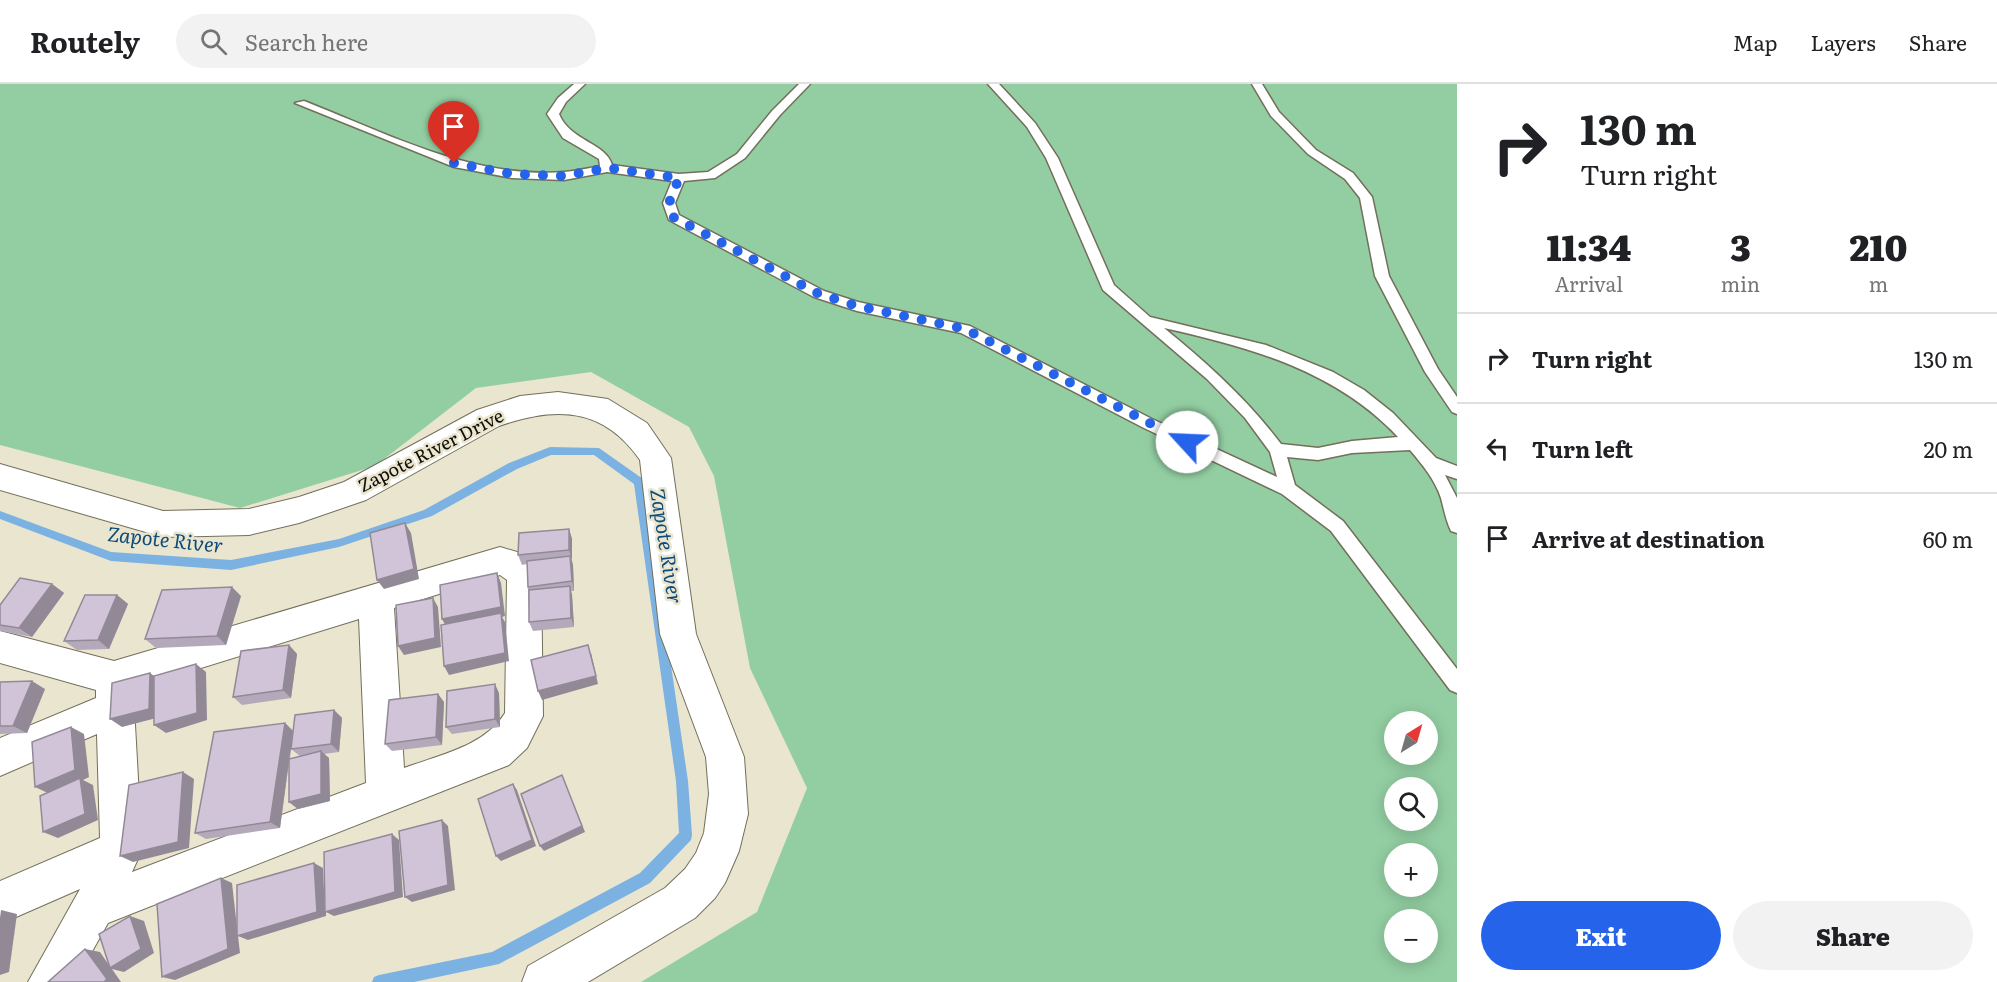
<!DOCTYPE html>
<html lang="en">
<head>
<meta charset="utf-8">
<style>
  body { margin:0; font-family:Literata,serif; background:#f2f2f2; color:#202124; height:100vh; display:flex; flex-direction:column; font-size:22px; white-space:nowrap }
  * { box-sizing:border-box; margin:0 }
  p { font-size:20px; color:#757577 }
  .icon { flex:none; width:33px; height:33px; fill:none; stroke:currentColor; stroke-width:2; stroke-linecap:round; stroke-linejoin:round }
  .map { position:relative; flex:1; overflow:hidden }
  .drawer { display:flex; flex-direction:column; background:#fff; width:540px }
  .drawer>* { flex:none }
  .top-card { background:#fff; color:#202124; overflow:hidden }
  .needle { width:39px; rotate:37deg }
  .controls { position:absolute; left:1384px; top:627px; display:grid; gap:12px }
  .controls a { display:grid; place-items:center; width:54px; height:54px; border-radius:50%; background:#fff; box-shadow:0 3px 15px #0003; font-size:30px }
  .pin { position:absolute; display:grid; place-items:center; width:51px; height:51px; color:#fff; margin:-62px -26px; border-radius:50% 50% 50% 0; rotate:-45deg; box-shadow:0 0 6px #0007 }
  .pin .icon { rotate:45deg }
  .me { position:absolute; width:66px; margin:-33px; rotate:295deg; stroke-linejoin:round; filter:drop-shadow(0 0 4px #0008) }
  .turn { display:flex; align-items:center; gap:21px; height:126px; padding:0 24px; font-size:27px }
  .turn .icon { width:78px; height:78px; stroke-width:2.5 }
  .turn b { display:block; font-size:42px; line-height:51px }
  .eta { display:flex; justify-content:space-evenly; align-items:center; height:102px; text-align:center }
  .eta b { font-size:36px; font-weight:800; line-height:42px }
  .button { display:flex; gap:12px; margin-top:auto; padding:12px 24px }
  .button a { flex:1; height:69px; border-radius:36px; background:#2563eb; color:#fff; font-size:24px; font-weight:800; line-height:69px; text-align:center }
  .button a+a { background:#f2f2f2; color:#202124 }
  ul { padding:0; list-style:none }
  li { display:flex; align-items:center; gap:18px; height:90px; padding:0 24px; border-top:2px solid #e0e0e0 }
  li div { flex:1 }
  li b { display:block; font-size:22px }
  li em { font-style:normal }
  header { display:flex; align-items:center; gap:36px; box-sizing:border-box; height:84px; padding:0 30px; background:#fff; border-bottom:2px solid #e0e0e0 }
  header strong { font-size:28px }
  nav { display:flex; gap:33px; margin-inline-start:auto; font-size:21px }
  .search { width:420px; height:54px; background:#f2f2f2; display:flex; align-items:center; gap:15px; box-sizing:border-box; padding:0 21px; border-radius:33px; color:#757577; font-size:22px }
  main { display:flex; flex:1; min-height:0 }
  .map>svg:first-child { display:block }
</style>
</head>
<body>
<header>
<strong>Routely</strong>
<div class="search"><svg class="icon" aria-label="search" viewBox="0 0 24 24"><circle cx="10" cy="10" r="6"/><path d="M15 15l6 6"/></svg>Search here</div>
<nav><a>Map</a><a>Layers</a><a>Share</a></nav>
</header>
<main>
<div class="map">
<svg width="1457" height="898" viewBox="0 0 1457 898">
  <rect width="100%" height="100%" fill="#eae5cf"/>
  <!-- green -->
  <path fill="#93cea2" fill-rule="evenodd" d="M0 0H1457V898H641L757 828 807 704 750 584 714 392 689 343 591 288 476 304 375 382 240 424 0 361ZM1395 638H1428V670H1395ZM1395 704H1428V736H1395ZM1395 770H1428V802H1395ZM1395 836H1428V868H1395Z"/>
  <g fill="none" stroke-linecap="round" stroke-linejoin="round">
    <!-- stream -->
    <path fill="#7cb2e1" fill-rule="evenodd" d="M550 363 599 364 643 395 644 398 688 697 692 751 691 756 650 799 499 880 414 898H372L374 893 379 891 492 868 640 789 679 749 676 697 634 400 594 371H551L517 385 432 432 339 463 231 486 111 477 0 435V427L111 468 231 476 339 455 424 426 509 379Z"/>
    <!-- lane casing -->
    <g stroke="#726f5b" stroke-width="3">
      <g id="lane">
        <path d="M574 0H585L566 18 559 30C570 57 606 59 612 81L679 90 708 88 737 70 772 27 799 0H810L780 31 745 74 715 94 684 97 675 119 679 131 824 207 858 218 970 242 1152 335 1277 393 1270 368 1245 334 1207 295 1103 206 1046 74 1027 43 988 0H999L1035 39 1058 74 1114 201 1150 233 1266 261 1333 288 1364 306 1393 329 1436 374 1457 382V395L1445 391 1457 414V449L1451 447C1446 437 1444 425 1441 414 1435 396 1422 380 1410 366L1352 369 1318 376 1287 373 1295 401 1343 437 1457 585V609L1450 606 1331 447 1282 410 1142 343 961 249 857 227 814 213 669 136 663 119 672 97 607 88 564 96 512 94 454 83 295 19 304 17C386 49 473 95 564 88 576 87 589 84 600 82L599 75 563 54 547 30 558 14ZM1164 244C1250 263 1336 287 1398 353L1352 357 1318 364 1281 360C1247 315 1208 280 1164 244Z"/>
        <path d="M1252 0H1262L1279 28 1316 66 1353 89 1372 113 1389 192 1438 285 1457 313V330L1452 328 1425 288 1375 192 1360 114 1345 95 1308 70 1271 32Z"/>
      </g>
    </g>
    <!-- street casing -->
    <g stroke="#726f5b" stroke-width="2">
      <path id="street" d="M500 463 527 471 541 493 543 632 527 664 509 681 108 839 75 898H28L80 805 0 840V797L100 754 97 650 0 692V654L96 614V606L0 579V547L114 577ZM500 491 507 496 505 629C485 662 439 671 404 684L394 524ZM359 535 366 699 132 788 142 766 133 605Z"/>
    </g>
    <!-- secondary casing -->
    <g stroke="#726f5b" stroke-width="2">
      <path id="secondary" d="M558 308 608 315 647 339 671 374 696 550 744 673 748 730 739 767 725 799 715 814 695 834 588 898H522L528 882 665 804 685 785 696 769 704 749 709 710 706 673 660 550 640 376C603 323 556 322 499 342L366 416 299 439 249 451 163 453 0 406V380L163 427 249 425 299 413 344 398 477 326 520 312Z"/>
    </g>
    <!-- lane -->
    <use href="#lane" fill="#fff" fill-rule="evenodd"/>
    <!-- street -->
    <use href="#street" fill="#fff" fill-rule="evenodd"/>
    <!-- secondary -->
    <use href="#secondary" fill="#fff" fill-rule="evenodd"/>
  </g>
  <!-- wall -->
  <g fill="#b4a9ba" fill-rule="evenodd">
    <path d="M569 445 572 455V476L573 481 574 507H571L572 511 574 543 533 547 529 538 527 480 522 481 518 471Z"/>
    <path d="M52 500 64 509 32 553 0 547V521Z"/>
    <path d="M117 511 128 520 109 565 77 566 64 557Z"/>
    <path d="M241 512 226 561 156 564 145 555Z"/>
    <path d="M289 561 297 570 291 614 242 621 233 613Z"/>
    <path d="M0 598 45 605 27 649 0 650Z"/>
    <path d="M499 609 500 643 452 650 446 643Z"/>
    <path d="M438 610 444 618 442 661 392 667 385 660Z"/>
    <path d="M334 626 342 634 339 668 324 670 329 674 330 717 298 725 289 718V678L280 744 206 755 195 749 285 639 293 647ZM293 651 291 665 300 672 290 675Z"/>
  </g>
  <!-- shaded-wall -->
  <g fill="#928997">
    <path d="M405 439 411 449 419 495 384 505 377 496Z"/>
    <path d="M569 445 572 455V476L569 466Z"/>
    <path d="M570 472 573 481 574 507 572 497Z"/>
    <path d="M497 489 501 499 505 532 502 533 505 538 509 577 449 591 444 582 447 544 442 535Z"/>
    <path d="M52 500 64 509 32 553 19 544Z"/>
    <path d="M570 502 572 511 574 543 571 534Z"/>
    <path d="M232 503 241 512 226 561 217 552Z"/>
    <path d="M117 511 128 520 109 565 98 556Z"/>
    <path d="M433 514 438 523 441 563 404 571 398 562Z"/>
    <path d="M289 561 297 570 291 614 283 606Z"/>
    <path d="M591 569 598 600 542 616 538 607Z"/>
    <path d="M196 580 206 588 207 636 166 649 154 641Z"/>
    <path d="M150 589 161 597 160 633 122 643 110 635Z"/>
    <path d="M32 597 45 605 27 649 13 642Z"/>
    <path d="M495 600 499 609 500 643 495 635Z"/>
    <path d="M438 610 444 618 442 661 436 653Z"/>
    <path d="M334 626 342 634 339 668 331 660Z"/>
    <path d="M285 639 293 647 280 744 270 738Z"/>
    <path d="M71 643 84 650 89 693 83 696 93 701 98 736 58 754 43 748 50 710 35 703Z"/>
    <path d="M321 667 329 674 330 717 298 725 289 718Z"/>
    <path d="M183 688 194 695 189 764 133 778 120 772Z"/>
    <path d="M562 691 585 748 544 767 540 762Z"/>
    <path d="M513 700 517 706 536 762 501 777 496 772Z"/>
    <path d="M442 736 448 742 455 806 412 818 405 813Z"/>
    <path d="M392 750 399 756 403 813 334 832 326 828V832L248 856 238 852 240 869 175 896 162 893 221 794 232 799 238 852 314 779 323 784 325 828Z"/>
    <path d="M1 826 17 830 9 888 0 891V834Z"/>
    <path d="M130 832 144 837 154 869 124 888 112 885 121 898H104L85 865 100 868 111 884Z"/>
  </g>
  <!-- building -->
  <g fill="#d1c4d8" stroke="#928997" stroke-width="1.5">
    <path d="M405 439 414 485 377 496 370 449Z"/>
    <path d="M569 445V466L518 471 519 449Z"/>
    <path d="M570 472 572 497 528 503 527 477Z"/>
    <path d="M497 489 501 523 442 535 440 501Z"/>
    <path d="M20 494 52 500 19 544 0 541V521Z"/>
    <path d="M570 502 571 534 529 538V506Z"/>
    <path d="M232 503 217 552 145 555 162 506Z"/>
    <path d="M85 511H117L98 556 64 557Z"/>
    <path d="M433 514 435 554 398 562 396 521Z"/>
    <path d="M501 529 505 569 444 582 441 541Z"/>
    <path d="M289 561 283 606 233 613 241 567Z"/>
    <path d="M588 561 596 592 538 607 531 576Z"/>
    <path d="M196 580 197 629 154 641V592Z"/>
    <path d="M150 589 149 625 110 635 112 599Z"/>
    <path d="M32 597 13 642H0V598Z"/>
    <path d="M495 600V635L446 643 447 607Z"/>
    <path d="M438 610 436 653 385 660 389 616Z"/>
    <path d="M334 626 331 660 291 665 295 631Z"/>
    <path d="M285 639 270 738 195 749 214 648Z"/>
    <path d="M71 643 75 686 35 703 32 658Z"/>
    <path d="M321 667V710L289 718V675Z"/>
    <path d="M183 688 178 758 120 772 129 701Z"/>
    <path d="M562 691 582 742 540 762 521 710Z"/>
    <path d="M80 694 85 730 43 748 40 712Z"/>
    <path d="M513 700 532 756 496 772 478 715Z"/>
    <path d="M442 736 448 801 405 813 399 747Z"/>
    <path d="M392 750 395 808 325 828 324 768Z"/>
    <path d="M314 779 317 828 237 852V801Z"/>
    <path d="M221 794 228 865 162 893 157 820Z"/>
    <path d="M130 832 141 865 110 884 99 850Z"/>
    <path d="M85 865 107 895 104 898H48Z"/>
  </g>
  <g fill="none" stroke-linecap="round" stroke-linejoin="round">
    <!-- route -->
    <path stroke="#2563eb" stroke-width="10" stroke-dasharray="0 18" d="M454 79 512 90 564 92 608 84 679 94 669 119 673 133 819 210 857 222 965 245 1187 358"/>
  </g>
  <g text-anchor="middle" stroke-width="5" stroke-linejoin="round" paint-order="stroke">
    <!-- street labels -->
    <g font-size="18" fill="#0f0e07" stroke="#eae5cf">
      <text transform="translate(431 367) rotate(-27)" y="6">Zapote River Drive</text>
    </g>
    <!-- water labels -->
    <g font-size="20" font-style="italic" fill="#0d4b78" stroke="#eae5cf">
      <text transform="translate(165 456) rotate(6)" y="7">Zapote River</text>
      <text transform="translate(666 462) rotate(81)" y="7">Zapote River</text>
    </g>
  </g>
</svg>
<div class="controls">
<a><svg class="needle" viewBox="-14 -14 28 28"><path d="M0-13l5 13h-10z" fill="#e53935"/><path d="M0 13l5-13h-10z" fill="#757577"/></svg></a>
<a><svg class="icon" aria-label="search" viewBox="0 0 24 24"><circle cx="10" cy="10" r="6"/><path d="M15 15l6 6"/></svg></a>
<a>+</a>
<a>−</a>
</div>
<div class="pin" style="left:454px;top:79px;background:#d93025"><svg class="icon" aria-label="arrive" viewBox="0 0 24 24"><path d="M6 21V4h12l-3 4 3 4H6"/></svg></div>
<svg class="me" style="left:1187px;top:358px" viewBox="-20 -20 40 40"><circle r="19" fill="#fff"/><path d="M0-13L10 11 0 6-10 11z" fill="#2563eb"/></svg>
</div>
<section class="drawer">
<div class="top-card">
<div class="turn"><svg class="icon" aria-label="right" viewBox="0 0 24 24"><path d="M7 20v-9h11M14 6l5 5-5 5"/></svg><div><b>130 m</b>Turn right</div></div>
</div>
<div class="eta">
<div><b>11:34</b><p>Arrival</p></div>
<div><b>3</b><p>min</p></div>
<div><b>210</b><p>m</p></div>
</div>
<ul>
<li><svg class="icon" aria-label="right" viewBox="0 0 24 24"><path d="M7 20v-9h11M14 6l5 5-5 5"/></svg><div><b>Turn right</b></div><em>130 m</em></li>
<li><svg class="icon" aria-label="left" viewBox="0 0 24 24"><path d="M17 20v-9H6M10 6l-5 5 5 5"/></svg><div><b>Turn left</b></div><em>20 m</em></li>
<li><svg class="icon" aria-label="arrive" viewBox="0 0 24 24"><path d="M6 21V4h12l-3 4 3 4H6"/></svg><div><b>Arrive at destination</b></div><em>60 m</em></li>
</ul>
<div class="button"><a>Exit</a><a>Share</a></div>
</section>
</main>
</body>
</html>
